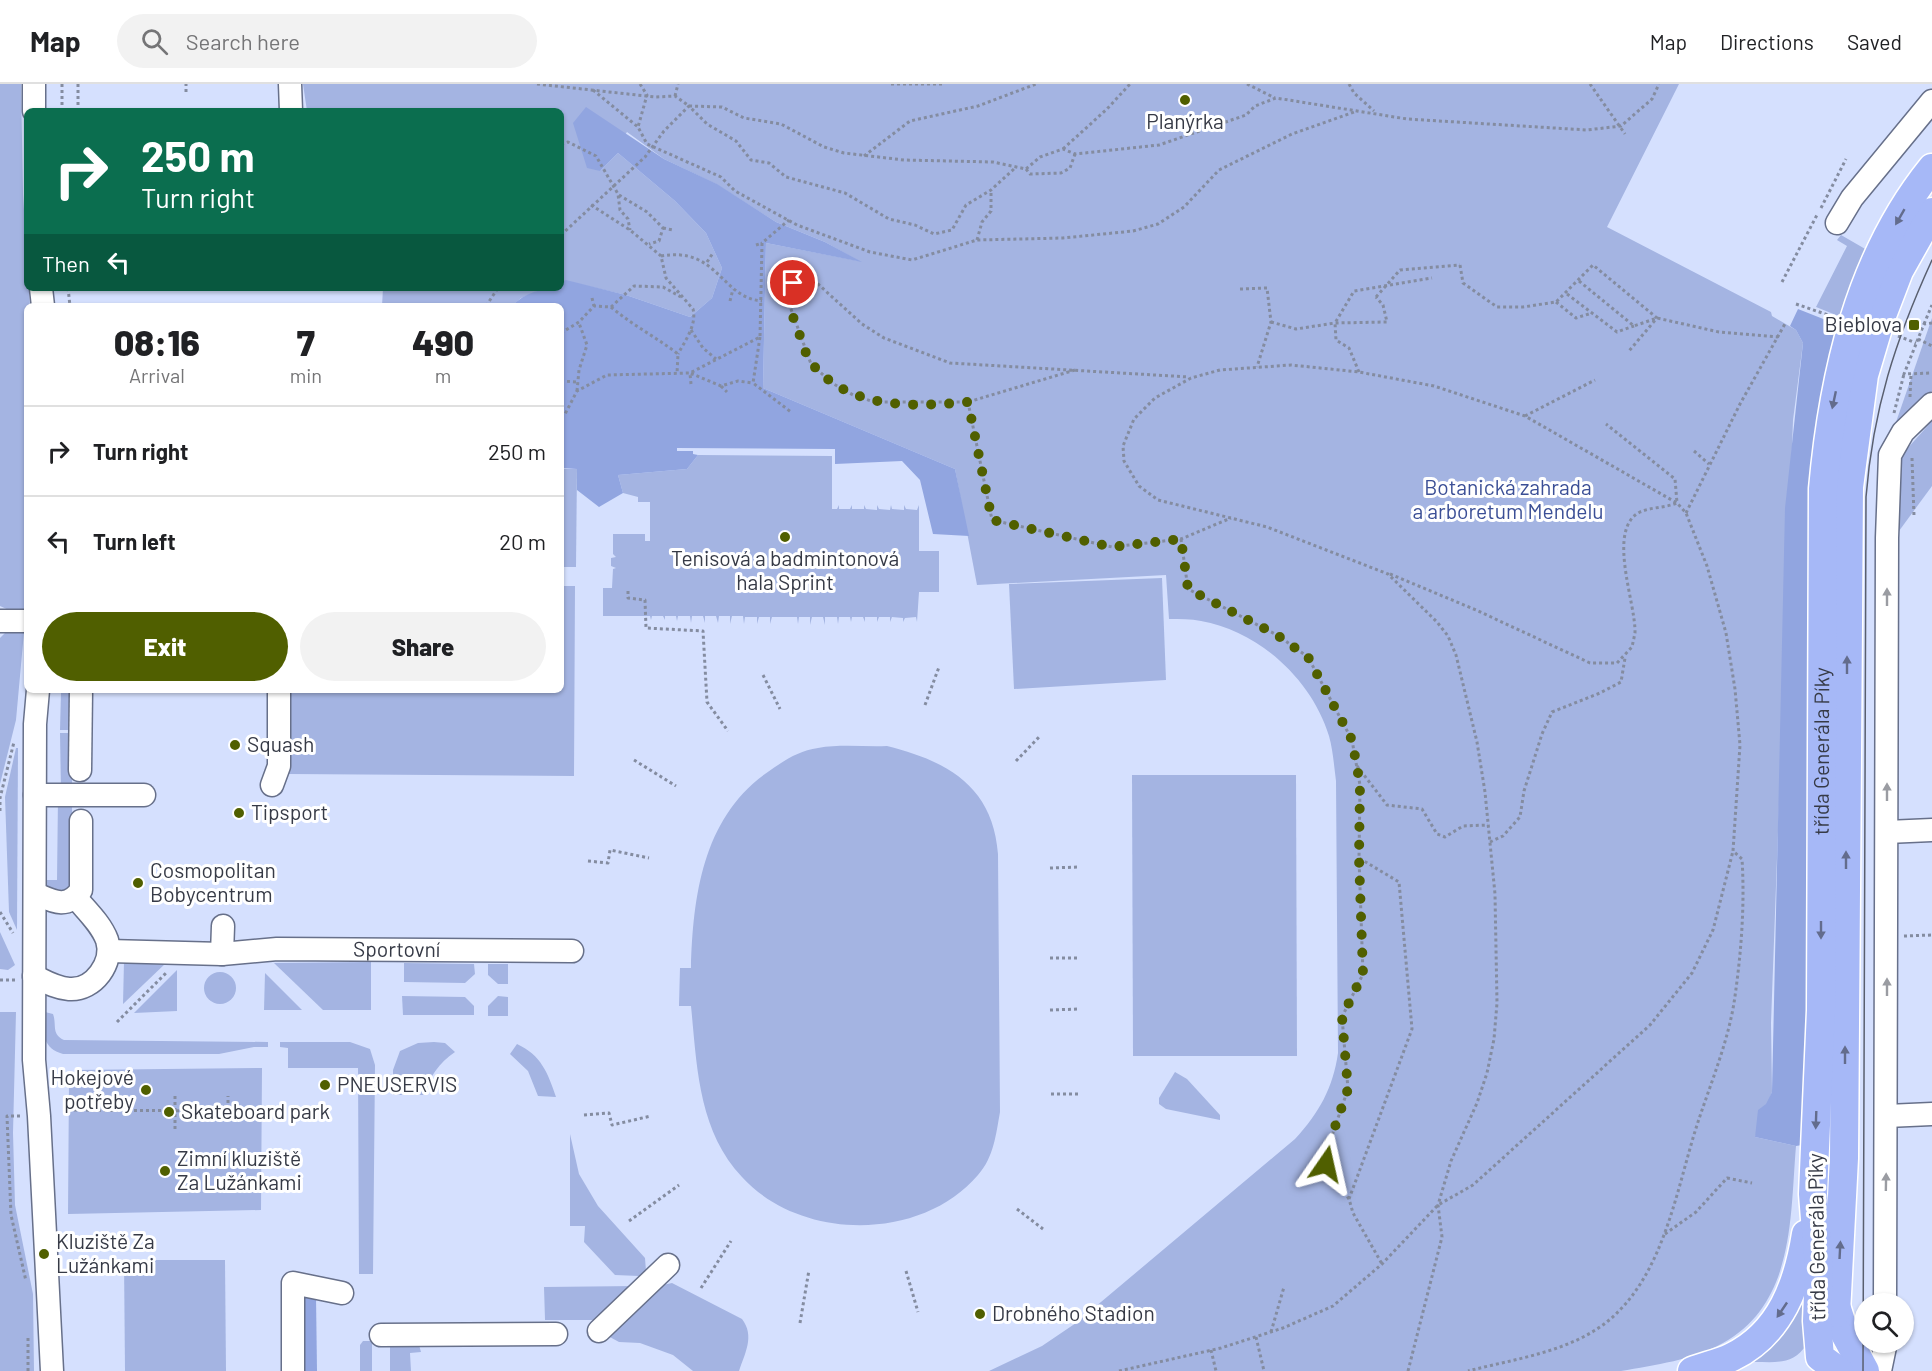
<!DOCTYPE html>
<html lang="en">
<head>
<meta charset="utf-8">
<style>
  body { margin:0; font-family:Barlow,sans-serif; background:#f2f2f2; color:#202124; height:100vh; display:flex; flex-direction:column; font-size:22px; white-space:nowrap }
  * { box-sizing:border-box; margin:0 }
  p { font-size:20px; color:#757577 }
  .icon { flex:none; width:33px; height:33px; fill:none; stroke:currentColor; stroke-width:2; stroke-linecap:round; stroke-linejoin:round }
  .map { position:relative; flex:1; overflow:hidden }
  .panel { position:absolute; left:24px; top:219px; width:540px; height:390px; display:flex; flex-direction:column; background:#fff; border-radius:9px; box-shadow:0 2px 4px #0004 }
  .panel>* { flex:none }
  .hud { position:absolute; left:24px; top:24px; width:540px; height:183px; border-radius:9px; box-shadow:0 2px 4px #0004; background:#0b6e4f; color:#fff; overflow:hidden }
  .controls { position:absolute; left:1854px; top:1209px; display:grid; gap:12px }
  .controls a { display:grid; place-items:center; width:60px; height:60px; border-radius:50%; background:#fff; box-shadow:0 2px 4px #0004; font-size:30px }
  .pin { position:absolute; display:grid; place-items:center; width:51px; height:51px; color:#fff; margin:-26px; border:3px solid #fff; border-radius:50%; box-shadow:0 2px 6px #0007 }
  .me { position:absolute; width:66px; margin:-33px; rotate:11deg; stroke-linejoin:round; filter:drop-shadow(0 0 4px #0008) }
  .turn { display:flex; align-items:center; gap:21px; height:126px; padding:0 18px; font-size:27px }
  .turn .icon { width:78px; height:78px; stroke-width:2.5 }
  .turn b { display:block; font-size:42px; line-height:51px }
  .then { display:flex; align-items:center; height:57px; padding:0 18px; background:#0003; gap:12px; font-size:22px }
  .eta { display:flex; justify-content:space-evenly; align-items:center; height:102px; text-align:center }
  .eta b { font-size:36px; font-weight:800; line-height:42px }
  .cta { display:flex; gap:12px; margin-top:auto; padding:12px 18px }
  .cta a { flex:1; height:69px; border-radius:36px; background:#505f00; color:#fff; font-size:24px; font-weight:800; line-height:69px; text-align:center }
  .cta a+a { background:#f2f2f2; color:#202124 }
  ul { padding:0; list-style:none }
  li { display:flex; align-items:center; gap:18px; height:90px; padding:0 18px; border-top:2px solid #e0e0e0 }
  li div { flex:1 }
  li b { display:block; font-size:22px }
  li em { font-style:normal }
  header { display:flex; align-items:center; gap:36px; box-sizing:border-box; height:84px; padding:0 30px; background:#fff; border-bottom:2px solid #e0e0e0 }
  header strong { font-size:28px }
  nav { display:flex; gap:33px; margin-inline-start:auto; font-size:21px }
  .search { width:420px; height:54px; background:#f2f2f2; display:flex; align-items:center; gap:15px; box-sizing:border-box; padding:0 21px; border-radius:33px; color:#757577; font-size:22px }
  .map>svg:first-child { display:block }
</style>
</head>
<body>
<header>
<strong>Map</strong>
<div class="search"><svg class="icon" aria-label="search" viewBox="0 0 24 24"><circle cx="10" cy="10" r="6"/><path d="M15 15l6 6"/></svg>Search here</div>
<nav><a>Map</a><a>Directions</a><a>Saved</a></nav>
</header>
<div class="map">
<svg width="1932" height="1287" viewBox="0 0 1932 1287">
  <rect width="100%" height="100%" fill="#d5e0fe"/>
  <!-- green -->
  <g fill="#a4b4e2">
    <path d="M0 0H21L23 110 30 222H27V527H11L0 522Z"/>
    <path d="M303 0H1679L1607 143 1771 228 1772 232 1796 246 1803 259 1793 336 1771 939 1772 1008 1755 1053 1796 1062C1790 1133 1795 1219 1723 1259 1693 1276 1655 1281 1621 1287H989L1042 1262 1076 1239 1295 1055C1319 1029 1333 1004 1338 969L1336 697C1334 682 1333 666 1329 652 1312 596 1259 547 1201 537 1191 535 1180 535 1169 535L1166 491 977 501 955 385 763 304 766 159 859 177 825 158 776 138 716 100 664 75 627 48 600 87 618 69 675 117 706 149 722 184 712 214 690 233 626 211 566 197 561 198V27H307Z"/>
    <path d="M1841 151 1867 166 1841 233 1816 223 1847 162 1837 156Z"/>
    <path d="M383 204H546L521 214 512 222H382Z"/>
    <path d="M1932 234V307L1897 341H1895Z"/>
    <path d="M1932 337V402L1899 447 1896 387 1906 366Z"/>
    <path d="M698 371 832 372V425H837L839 421V425H850L852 421V425H864V421L866 425 877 426V421L879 425 890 426 891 421 892 425 904 426V421L906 425 917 426 919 421V467H939V508H919L917 538 916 533 905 534 903 538V534L892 533 890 538V533H879L877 538V533H865V538L863 533H852L851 538 850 533H839L838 540 837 533H825V541L823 533H812L810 541V533H799L798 540 797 533H772L770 540V533H759L757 540V533H745L744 540 743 532H732L730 540V532H719L718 539 716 532H705V539L703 532H692L691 539 690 532H678L677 537 676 532H665V536L663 532H652L651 536 650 532H603V504H612L613 485 616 484 611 482V474L616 473 613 470V450H645V457H650V418H638V413L623 409 618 391 687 385Z"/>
    <path d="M561 385H577L576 483H561Z"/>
    <path d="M1162 494 1166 596 1014 605 1009 500Z"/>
    <path d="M561 502H575L574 692 289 690 290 606H561Z"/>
    <path d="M6 548H24L16 636 0 700V554Z"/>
    <path d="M72 607V646H60L61 608Z"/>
    <path d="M60 649H72V708H61Z"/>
    <path d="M887 662C947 677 993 702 998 770L1000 1028C996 1050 994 1073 978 1091 921 1158 800 1157 742 1093 698 1046 697 982 691 922H679L680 884H691C693 812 703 735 765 690 782 678 797 667 818 664 840 660 865 663 887 662Z"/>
    <path d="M16 664H18L17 846 9 828 5 713Z"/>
    <path d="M1132 691H1296L1297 972H1133Z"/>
    <path d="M58 713 72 721 73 799 67 807 50 809 44 800 46 796H57Z"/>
    <path d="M0 848 15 881 8 886 0 885Z"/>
    <path d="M124 877 167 878 123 920Z"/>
    <path d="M371 878V926H323L274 879Z"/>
    <path d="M404 879 474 880 475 890 465 899 404 898Z"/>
    <path d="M488 880H508V900H498L488 891Z"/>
    <path d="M177 886V927L134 929Z"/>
    <circle cx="220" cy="904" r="16"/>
    <path d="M265 889 302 926H264Z"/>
    <path d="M402 912 465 913 474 922V931H403Z"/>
    <path d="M498 912 508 913V932H488V922Z"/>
    <path d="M41 927 53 930C57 941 51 950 64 956L268 958V963H254L219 970H63C41 964 43 946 41 927Z"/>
    <path d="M0 928H16L13 1049 15 1121 33 1210 34 1287H0Z"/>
    <path d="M280 958H350L370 965 375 981 373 1190H359L358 984H288V964L280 963Z"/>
    <path d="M434 958 445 959 455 968C439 979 429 993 424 1011H393V986L400 967 418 959Z"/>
    <path d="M517 960C541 971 548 989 556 1013L538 1012 528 987 510 970Z"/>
    <path d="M262 984 261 1126 68 1130 69 995H75V986Z"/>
    <path d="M1175 988 1187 995 1220 1031V1036L1166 1025 1159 1020V1014Z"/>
    <path d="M570 1050 579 1090 598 1122 645 1174 646 1187 639 1192 615 1191 584 1158 585 1142H570Z"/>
    <path d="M124 1176H225L226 1287H125Z"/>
    <path d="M672 1199 742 1235C755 1252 745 1269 739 1287H693L673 1271 640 1259 619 1258 608 1252 663 1201Z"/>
    <path d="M1809 1199 1807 1260C1793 1281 1778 1278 1755 1278L1753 1276Z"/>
    <path d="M636 1202 596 1236H545L544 1203Z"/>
    <path d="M363 1257H372V1287H360V1261Z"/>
    <path d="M390 1257 419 1261 421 1268 410 1269 411 1287H390Z"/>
  </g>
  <!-- forest -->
  <g fill="#91a5e0">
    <path d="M586 23 664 75 717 100 776 138 825 158 862 178 766 159 763 304 955 385 969 452 933 450 920 396 902 377 835 380V365L677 364V367H693V370L698 371 687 385 618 391 623 409 599 423 577 406V385L561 384V222H512C525 208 543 204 561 204V198L566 196 626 211 690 233 712 214 722 184 706 149 675 117 618 69 600 87 587 84 573 39Z"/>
    <path d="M1798 225 1841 242 1802 1061 1796 1062 1755 1053 1758 1026 1766 1020 1772 1008 1785 424 1803 259 1796 246 1790 242Z"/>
    <path d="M302 1205 316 1212 317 1287H303Z"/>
  </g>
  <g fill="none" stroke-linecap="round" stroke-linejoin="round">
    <!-- minor casing -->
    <g stroke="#67708a" stroke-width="25">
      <g id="minor">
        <path d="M34 0V27"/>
        <path d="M290 0 291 27"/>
        <path d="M1837 139 1852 114 1932 17"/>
        <path d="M41 204 43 222"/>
        <path d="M0 537H27"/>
        <path d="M38 606 35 640 34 976 39 1032 52 1287"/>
        <path d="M80 686 81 606"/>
        <path d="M272 701 279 682V606"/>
        <path d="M35 711H144"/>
        <path d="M1887 748 1932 746"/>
        <path d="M36 810C54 818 68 825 81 806V737"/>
        <path id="s1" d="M109 867 222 870 277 865 572 867"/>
        <path d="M222 870 223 842"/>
        <path d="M34 892C46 898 56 904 69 905 94 907 114 878 107 856 101 840 87 827 76 814"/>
        <path d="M1887 1032 1932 1030"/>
        <path d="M1885 1220 1887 454 1890 371 1903 348 1932 320"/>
        <path d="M599 1247 668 1181"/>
        <path d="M381 1251 556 1250"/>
        <path d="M293 1287V1199L342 1209"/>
        <path d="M1880 1287 1886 1258"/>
      </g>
    </g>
    <!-- major casing -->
    <g stroke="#fff" stroke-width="31">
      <g id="major">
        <path d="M1837 1225 1845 1250 1865 1287"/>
        <path d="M1836 1229 1844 1074 1849 403 1864 291 1881 234 1899 187 1932 128"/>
        <path d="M1692 1287C1705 1282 1720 1279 1732 1273 1781 1249 1798 1200 1806 1150"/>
        <path id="s2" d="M1839 1287 1820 1273 1817 1237 1819 1185 1813 1110 1821 926 1823 405C1833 293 1859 174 1932 84"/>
      </g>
    </g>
    <!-- path -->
    <g stroke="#848ca0" stroke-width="3" stroke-dasharray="3 3" stroke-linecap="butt">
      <path d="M62 0V27"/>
      <path d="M78 0V27"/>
      <path d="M537 0 655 13 675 12 689 22 722 23 744 34 781 40 824 63 844 69 904 76 993 78 1026 85 1040 73 1063 65 1075 70 1159 61 1246 31 1255 22 1276 14 1407 35 1587 46 1621 42 1652 15 1659 0"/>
      <path d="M640 0 647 11 638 43 647 60 721 93 735 107 797 141 870 168 912 176 977 156 1063 154 1133 147 1158 140 1184 123 1219 86 1292 50 1357 27"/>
      <path d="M891 0H942"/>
      <path d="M1247 0 1275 14"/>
      <path d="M1349 0 1354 9 1374 27"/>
      <path d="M1590 0 1625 50"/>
      <path d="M593 6 638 43"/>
      <path d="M186 8V0"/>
      <path d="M675 12 678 0"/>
      <path d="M561 60 568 58 596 72 618 110 620 126 628 135 630 146"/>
      <path d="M1063 65 1107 25 1130 0"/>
      <path d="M864 72 910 37 978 22 1036 0"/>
      <path d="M1026 85 1030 90 1061 89 1070 84 1075 70"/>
      <path d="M619 111 647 128 663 144 659 157 649 160"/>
      <path d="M591 121 630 146 661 172 666 194 693 225C697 241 685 257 678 270"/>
      <path d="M1821 124 1846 75"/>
      <path d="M663 144 673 146"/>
      <path d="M561 151 645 73 664 47 689 22 707 40 736 57 751 76 769 79 786 93 845 109 889 135 915 141 934 150 952 146 966 121 991 106 1015 84"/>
      <path d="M977 156 982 138 991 127V106"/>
      <path d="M756 161 762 159"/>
      <path d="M661 172C718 162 721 214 762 217"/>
      <path d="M707 178 713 169"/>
      <path d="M1460 181 1463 199 1497 223H1523L1556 218 1593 181 1657 234 1629 267"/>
      <path d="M1579 197 1634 242 1657 234 1719 248 1778 253"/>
      <path d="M1782 198 1818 129"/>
      <path d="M68 204 70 222"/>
      <path d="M1240 205 1267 204 1271 238 1257 283"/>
      <path d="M1567 210 1617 248 1634 242"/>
      <path d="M592 214 594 222"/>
      <path d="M730 217 733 205"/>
      <path d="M1556 218 1576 234 1592 229"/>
      <path d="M1796 220 1831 232"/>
      <path d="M486 222 498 204"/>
      <path d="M611 223C632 241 656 253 678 270L677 290"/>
      <path d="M1271 238 1296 245 1335 239 1387 238 1383 221 1376 213"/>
      <path d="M1932 239 1924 240 1904 290 1932 289"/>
      <path d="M1924 240 1932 221"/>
      <path d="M691 246 703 264 716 275"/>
      <path d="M561 249 579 238 594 222 611 223 634 202 663 203 681 213"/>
      <path d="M1898 252 1916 259"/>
      <path d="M760 253 753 299 791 328"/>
      <path d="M1918 255 1932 262"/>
      <path d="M1075 286 968 318H874L853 311 832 299 811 280 788 217 793 199 808 191 862 240 884 254 950 279 1189 293"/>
      <path d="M1359 288 1349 264 1336 256 1335 239 1354 207 1432 194"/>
      <path d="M561 297 577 298"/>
      <path d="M691 300 690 289 721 302 738 297 753 299"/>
      <path d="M721 302 727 308"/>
      <path d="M577 307 579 286 587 261 579 239"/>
      <path d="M1910 313 1911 290"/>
      <path d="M968 318 992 436 1112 463 1181 455 1231 434"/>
      <path d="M1894 329 1904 290"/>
      <path d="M561 332H564L577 307 607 291 690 289 760 253 762 159 789 136"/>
      <path d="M1525 332 1595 296"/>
      <path d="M1694 367 1709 380"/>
      <path d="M1912 374 1914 432"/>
      <path d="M1686 429 1740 320 1786 238"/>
      <path d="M1181 455 1188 505 1277 551 1308 573 1352 656 1360 701 1359 774 1399 798 1412 945 1349 1115 1353 1129 1382 1180"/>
      <path d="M1390 490 1476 526 1590 579H1617L1632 563 1635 549C1636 519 1606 445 1640 428 1651 423 1665 424 1677 419L1675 395 1606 340"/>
      <path d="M628 507V514L645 516 646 544 703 547 707 618 728 647"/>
      <path d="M763 591 780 625"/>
      <path d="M925 621 939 583"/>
      <path d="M634 676 676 702"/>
      <path d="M1016 677 1040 652"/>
      <path d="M1357 682 1387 721 1422 725 1437 750 1445 753 1463 742 1488 741"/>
      <path d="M0 727V714L14 658"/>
      <path d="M1490 758 1503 752 1520 733 1524 707 1542 650 1552 628 1600 609 1621 598 1625 574"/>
      <path d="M588 777 608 779 610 766 649 774"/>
      <path d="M1050 784 1079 783"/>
      <path d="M0 828 13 849"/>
      <path d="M1904 852 1932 851"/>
      <path d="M1050 874H1079"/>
      <path d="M0 896H16"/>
      <path d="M1050 926 1079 925"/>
      <path d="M117 938 166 889"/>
      <path d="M1051 1010H1080"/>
      <path d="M175 1012V1046"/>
      <path d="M68 1026 228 1027V1012"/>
      <path d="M112 1028V1013"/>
      <path d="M584 1031 609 1029 612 1041 651 1032"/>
      <path d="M20 1032H7L11 1131 26 1197"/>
      <path d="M1349 1115 1330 1088 1326 1069 1348 1005 1342 933 1363 890 1359 774"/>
      <path d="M1017 1125 1043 1145"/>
      <path d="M629 1137 679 1101"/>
      <path d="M1665 1150 1696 1128 1727 1094 1752 1099"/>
      <path d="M906 1187 918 1228"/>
      <path d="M701 1204 731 1157"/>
      <path d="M800 1239 809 1186"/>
      <path d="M1271 1248 1284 1203"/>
      <path d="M1256 1253 1264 1287"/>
      <path d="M1211 1266 1216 1287"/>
      <path d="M28 1287V1251"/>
      <path d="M1119 1287 1221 1264 1283 1244 1333 1222 1382 1180 1438 1121 1473 1101 1650 941 1692 889 1713 846 1733 767"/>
      <path d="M1408 1287 1442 1153 1438 1121 1451 1077 1477 1019 1487 989 1494 955 1497 919 1495 810 1485 708 1477 658 1456 571 1448 552 1437 538 1388 490 1267 443 1158 416 1139 402 1124 377 1123 362 1134 335 1155 314 1191 294 1220 286 1291 281 1359 288 1434 302 1525 332 1677 419 1686 429 1707 482 1726 549 1735 605 1740 661 1733 767 1742 775C1745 822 1741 872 1734 919 1727 961 1710 1001 1697 1041 1676 1107 1664 1191 1608 1237 1570 1268 1514 1275 1468 1287"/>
    </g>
    <!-- minor -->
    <use href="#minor" stroke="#fff" stroke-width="22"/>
    <!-- major -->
    <use href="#major" stroke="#a6b8f7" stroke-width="28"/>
    <!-- tram -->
    <path stroke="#595f6f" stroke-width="1.5" d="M1863 1287 1866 413C1873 325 1895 257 1932 176"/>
    <!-- path-bridge -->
    <path stroke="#848ca0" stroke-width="3" stroke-dasharray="3 3" stroke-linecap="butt" d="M1376 213 1400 186 1460 181"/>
  </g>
  <!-- one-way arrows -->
  <defs><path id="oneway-solid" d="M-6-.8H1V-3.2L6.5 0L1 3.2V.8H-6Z" transform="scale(1.5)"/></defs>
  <g fill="#636c8d">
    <use href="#oneway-solid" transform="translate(1900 133) rotate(120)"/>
    <use href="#oneway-solid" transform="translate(1834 316) rotate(102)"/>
    <use href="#oneway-solid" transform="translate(1847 581) rotate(-90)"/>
    <use href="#oneway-solid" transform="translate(1846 776) rotate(-90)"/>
    <use href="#oneway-solid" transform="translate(1821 846) rotate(90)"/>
    <use href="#oneway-solid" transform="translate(1845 971) rotate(-90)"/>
    <use href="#oneway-solid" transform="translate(1816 1036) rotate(92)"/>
    <use href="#oneway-solid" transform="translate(1840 1166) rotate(-87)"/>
    <use href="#oneway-solid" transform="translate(1782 1226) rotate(124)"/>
  </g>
  <g fill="#9a9ca2">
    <use href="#oneway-solid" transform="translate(1887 513) rotate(-90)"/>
    <use href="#oneway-solid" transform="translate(1887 708) rotate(-90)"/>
    <use href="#oneway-solid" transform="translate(1887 903) rotate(-90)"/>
    <use href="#oneway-solid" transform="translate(1886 1098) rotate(-89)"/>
  </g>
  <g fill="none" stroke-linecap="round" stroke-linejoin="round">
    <!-- route -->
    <path stroke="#505f00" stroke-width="10" stroke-dasharray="0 18" d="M793 199C786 223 792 228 800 252 804 261 806 274 813 281 851 326 915 323 968 318L992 436 1112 463 1181 455 1188 505 1277 551 1308 573 1352 656 1360 700 1359 774 1363 890 1342 933 1348 1005 1326 1069V1080"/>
  </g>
  <!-- markers -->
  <g fill="#505f00" stroke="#fff" stroke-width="2">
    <circle cx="1185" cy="16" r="6"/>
    <rect x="1908" y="235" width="12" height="12" rx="3"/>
    <circle cx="785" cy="453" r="6"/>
    <circle cx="235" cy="661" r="6"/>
    <circle cx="239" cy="729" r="6"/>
    <circle cx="138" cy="799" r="6"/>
    <circle cx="325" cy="1001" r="6"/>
    <circle cx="146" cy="1006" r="6"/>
    <circle cx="169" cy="1028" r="6"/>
    <circle cx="165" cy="1087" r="6"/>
    <circle cx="44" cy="1170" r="6"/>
    <circle cx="980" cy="1230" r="6"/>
  </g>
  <g text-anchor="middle" stroke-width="6" stroke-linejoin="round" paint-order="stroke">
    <!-- poi labels -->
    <g font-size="21" fill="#363a46" stroke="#fff" text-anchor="start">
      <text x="1185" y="45" text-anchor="middle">Planýrka</text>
      <text x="1902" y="248" text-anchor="end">Bieblova</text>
      <text x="785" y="482" text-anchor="middle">Tenisová a badmintonová<tspan x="785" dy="24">hala Sprint</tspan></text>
      <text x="247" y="668">Squash</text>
      <text x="251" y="736">Tipsport</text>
      <text x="150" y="794">Cosmopolitan<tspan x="150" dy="24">Bobycentrum</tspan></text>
      <text x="134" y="1001" text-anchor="end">Hokejové<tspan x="134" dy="24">potřeby</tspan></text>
      <text x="337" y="1008">PNEUSERVIS</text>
      <text x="181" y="1035">Skateboard park</text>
      <text x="177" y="1082">Zimní kluziště<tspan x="177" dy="24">Za Lužánkami</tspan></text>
      <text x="56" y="1165">Kluziště Za<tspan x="56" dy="24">Lužánkami</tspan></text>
      <text x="992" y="1237">Drobného Stadion</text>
    </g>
    <!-- park labels -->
    <g font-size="21" fill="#3b4f96" stroke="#fff">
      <text x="1508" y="411">Botanická zahrada<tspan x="1508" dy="24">a arboretum Mendelu</tspan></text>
    </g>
    <!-- street labels -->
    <g font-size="21" fill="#363a46" stroke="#fff">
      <text dy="7" stroke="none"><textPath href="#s2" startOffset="630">třída Generála Píky</textPath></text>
      <text dy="7" stroke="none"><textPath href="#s1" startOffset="288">Sportovní</textPath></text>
      <text transform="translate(1817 1153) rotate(-91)" y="7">třída Generála Píky</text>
    </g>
  </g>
</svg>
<div class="controls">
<a><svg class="icon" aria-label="search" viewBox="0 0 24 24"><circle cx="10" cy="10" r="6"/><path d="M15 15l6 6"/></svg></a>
</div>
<div class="pin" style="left:793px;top:199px;background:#d93025"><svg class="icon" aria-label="arrive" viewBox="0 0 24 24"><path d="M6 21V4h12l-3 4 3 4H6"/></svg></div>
<svg class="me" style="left:1326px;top:1080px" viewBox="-20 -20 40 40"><path d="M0-17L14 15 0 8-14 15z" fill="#505f00" stroke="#fff" stroke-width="4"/></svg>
<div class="hud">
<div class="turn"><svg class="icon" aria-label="right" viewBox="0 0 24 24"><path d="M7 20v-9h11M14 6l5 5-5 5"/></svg><div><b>250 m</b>Turn right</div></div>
<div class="then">Then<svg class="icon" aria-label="left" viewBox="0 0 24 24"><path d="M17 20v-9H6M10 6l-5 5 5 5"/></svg></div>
</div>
<section class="panel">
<div class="eta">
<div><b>08:16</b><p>Arrival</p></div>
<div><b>7</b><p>min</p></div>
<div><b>490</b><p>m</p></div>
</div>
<ul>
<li><svg class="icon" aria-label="right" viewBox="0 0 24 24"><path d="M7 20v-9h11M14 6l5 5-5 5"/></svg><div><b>Turn right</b></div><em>250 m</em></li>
<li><svg class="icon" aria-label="left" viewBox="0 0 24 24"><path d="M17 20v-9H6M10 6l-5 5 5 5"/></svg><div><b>Turn left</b></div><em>20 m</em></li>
</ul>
<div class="cta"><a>Exit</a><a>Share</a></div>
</section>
</div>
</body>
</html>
